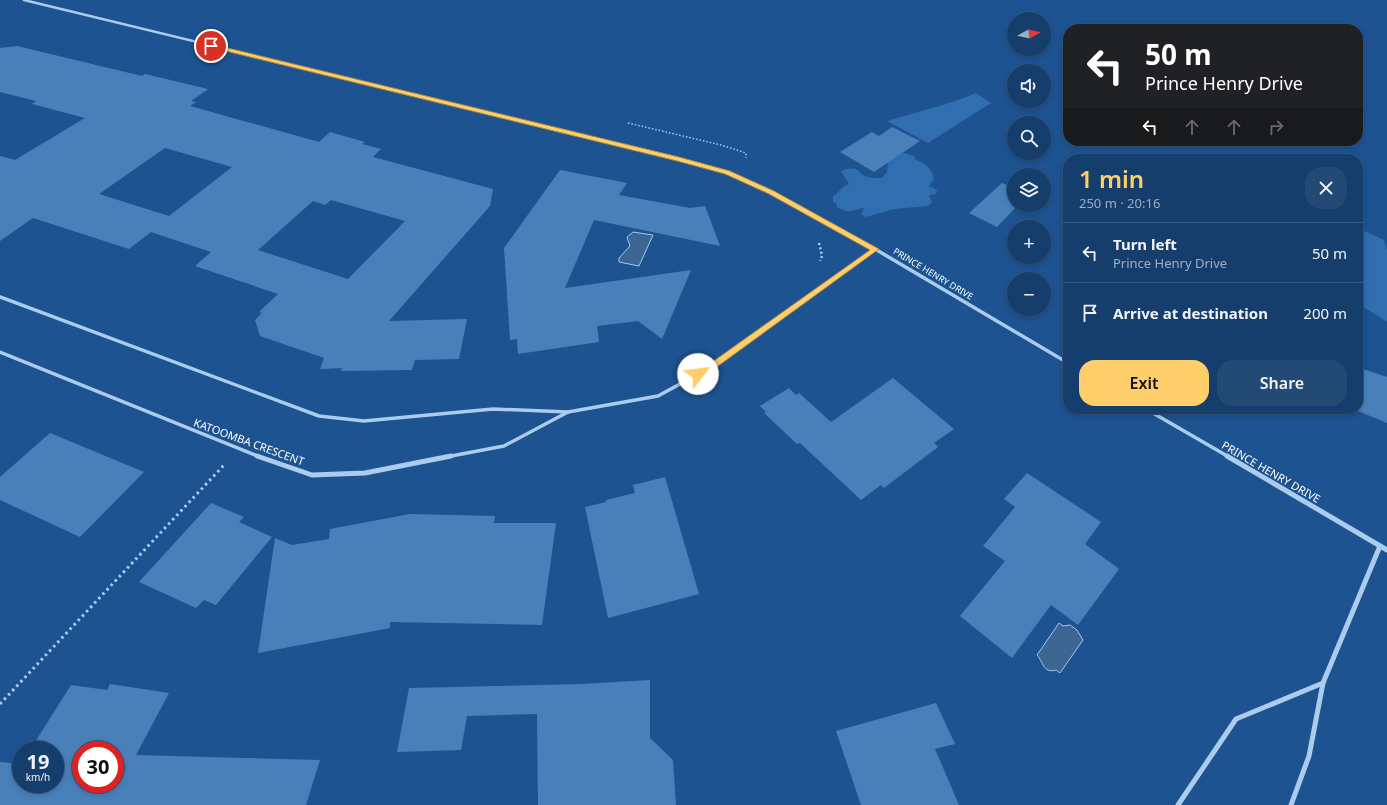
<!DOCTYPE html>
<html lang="en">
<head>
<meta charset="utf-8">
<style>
  body { margin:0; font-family:"Noto Sans",sans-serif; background:#234975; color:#f1f3f6; height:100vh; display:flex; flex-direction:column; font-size:15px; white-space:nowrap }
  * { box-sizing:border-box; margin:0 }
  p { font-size:13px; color:#9eaec2 }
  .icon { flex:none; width:22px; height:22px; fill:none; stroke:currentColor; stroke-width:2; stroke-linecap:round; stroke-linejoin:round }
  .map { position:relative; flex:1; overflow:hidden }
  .side { position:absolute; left:1063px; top:154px; width:300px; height:260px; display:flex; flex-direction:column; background:#163e6d; border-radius:16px; box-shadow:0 2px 6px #0003,0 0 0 1px #355780 }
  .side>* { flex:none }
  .banner { position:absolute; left:1063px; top:24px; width:300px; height:122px; border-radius:16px; box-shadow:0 2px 6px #0003,0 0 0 1px #355780; background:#202124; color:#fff; overflow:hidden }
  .needle { width:26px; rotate:82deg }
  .buttons { position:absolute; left:1007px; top:12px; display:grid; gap:8px }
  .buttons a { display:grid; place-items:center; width:44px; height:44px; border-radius:50%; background:#163e6d; box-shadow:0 2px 6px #0003,0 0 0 1px #355780; font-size:20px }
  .speed { position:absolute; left:12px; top:741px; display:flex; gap:8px; font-size:20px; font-weight:700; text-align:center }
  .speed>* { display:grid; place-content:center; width:52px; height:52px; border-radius:50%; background:#163e6d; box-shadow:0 2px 6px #0003,0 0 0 1px #355780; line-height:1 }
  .speed small { font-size:10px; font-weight:400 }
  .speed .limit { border:6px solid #d22; background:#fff; color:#111 }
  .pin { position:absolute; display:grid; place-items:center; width:34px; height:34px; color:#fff; margin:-17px; border:2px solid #fff; border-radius:50%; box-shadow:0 1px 4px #0007 }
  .me { position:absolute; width:44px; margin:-22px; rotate:60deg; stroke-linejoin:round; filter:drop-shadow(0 0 3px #0008) }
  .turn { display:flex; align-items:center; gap:14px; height:84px; padding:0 16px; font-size:18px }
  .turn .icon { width:52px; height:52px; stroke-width:2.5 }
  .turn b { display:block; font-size:28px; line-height:34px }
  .lanes { display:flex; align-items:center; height:38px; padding:0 16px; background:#0003; justify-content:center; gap:20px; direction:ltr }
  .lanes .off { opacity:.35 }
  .round { display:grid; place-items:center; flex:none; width:42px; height:42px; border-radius:16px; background:#234975 }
  .headline { display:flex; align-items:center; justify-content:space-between; height:68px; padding:0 16px }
  h1 { font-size:24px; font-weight:600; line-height:30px; color:#fece6b }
  .button { display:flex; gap:8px; margin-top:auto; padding:8px 16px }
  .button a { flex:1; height:46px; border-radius:16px; background:#fece6b; color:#111; font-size:16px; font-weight:600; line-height:46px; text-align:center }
  .button a+a { background:#234975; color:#f1f3f6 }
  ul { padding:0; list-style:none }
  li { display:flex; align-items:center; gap:12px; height:60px; padding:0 16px; border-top:1px solid #355780 }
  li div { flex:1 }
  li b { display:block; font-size:15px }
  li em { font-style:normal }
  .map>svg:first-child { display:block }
</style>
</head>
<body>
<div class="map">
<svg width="1387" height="805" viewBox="0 0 1387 805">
  <rect width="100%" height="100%" fill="#1d5391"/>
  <!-- green -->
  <g fill="#306eaf">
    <path d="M976 93 991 103 928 143 887 121C917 112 947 105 976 93Z"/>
    <path d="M903 153 914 156 916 160C927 164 930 167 934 178L929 186 937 190 936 194 929 195 932 202 928 206 894 209 866 217 861 214 864 208C851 210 850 215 837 207L836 203 833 202V196C839 193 841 187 849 184L841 171C861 164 856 174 868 177 872 178 877 178 882 178L887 172 888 162 896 154Z"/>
    <path d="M1358 228 1384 240 1387 250V322L1362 306H1358Z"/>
  </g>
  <!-- water -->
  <g fill="#3e6692" stroke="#a0c8f0">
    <path d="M633 232 653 235 639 266 619 262V258L630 246 627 237Z"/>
    <path d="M1059 623 1063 626 1070 625 1077 630 1083 640 1060 673 1056 670C1043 674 1043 661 1037 655Z"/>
  </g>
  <!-- building -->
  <g fill="#4a80ba" fill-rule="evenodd">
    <path d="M17 46 142 76 145 74 208 89 191 101 196 102 190 106 319 142 330 132 365 142 362 144 381 149 373 157 493 189 490 206 389 321 467 319 459 359 415 360 412 370 341 371 342 368 320 369 324 358 260 336 255 320 262 313 259 312 278 294 195 266 211 252 151 232 129 249 33 218 0 241V156L15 160 85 118 32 104 36 101 0 92V48ZM165 148 232 167 169 216 99 194ZM331 200 405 221 348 279 258 250 313 201 325 205Z"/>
    <path d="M892 127 920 141 874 172 840 152 872 132 879 136Z"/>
    <path d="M560 170 627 183 619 195 690 208 705 206 720 246 594 220 565 288 691 270 662 339 638 321 597 326 599 342 518 354 517 339 510 340 504 248Z"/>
    <path d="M1002 183 1014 188V205H1018L997 227 969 213Z"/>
    <path d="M1360 368 1387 377V423L1358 411Z"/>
    <path d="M893 378 954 429 934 443 938 447 884 488 881 485 861 500 800 443 797 444 764 413 766 412 760 406 789 388 796 395 799 393 831 422Z"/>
    <path d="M50 433 144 472 80 537 0 500V477Z"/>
    <path d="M1027 473 1101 522 1085 544 1119 569 1078 625 1051 605 1012 658 960 616 1005 561 983 546 1015 507 1004 499Z"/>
    <path d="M665 477 699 594 608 618 585 507 606 502V500L635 493 633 485Z"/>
    <path d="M211 503 244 517 239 522 272 537 216 605 204 600 196 608 139 582Z"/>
    <path d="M410 514 495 516 494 523H556L542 625 390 622V628L258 653 275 538 292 545 329 539 330 529Z"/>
    <path d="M650 680V738L673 760 676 805H538L537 714 467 716 461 750 397 752 409 688 581 684Z"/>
    <path d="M110 684 169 693 136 755 320 760 306 805H0V762L21 764V784H55V750H30L71 685 107 690ZM81 750H115V784H81Z"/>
    <path d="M936 703 955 744 935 749 959 805H861L836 731Z"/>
  </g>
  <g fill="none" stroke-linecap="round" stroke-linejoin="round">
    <!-- path-far2 -->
    <path stroke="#acccee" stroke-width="1.5" stroke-dasharray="1.5 2" stroke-linecap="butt" d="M628 123 721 145 746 153V158"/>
    <!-- path-far1 -->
    <path stroke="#acccee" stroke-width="2.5" stroke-dasharray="2 2.5" stroke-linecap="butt" d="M819 243 822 256 820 261"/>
    <!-- path -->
    <path stroke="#acccee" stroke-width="3" stroke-dasharray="2.5 3.5" stroke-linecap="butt" d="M0 704 224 465"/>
    <!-- minor-far2 -->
    <path stroke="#acccee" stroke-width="2.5" d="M24 0 679 159 728 173 778 196"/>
    <!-- minor-far1 -->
    <g stroke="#acccee" stroke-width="3.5">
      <path d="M776 195 875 249 1068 363"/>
      <path d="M0 297 319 416 364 421 493 409 568 412 658 396 711 367 875 249"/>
      <path d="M0 352 260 457"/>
      <path d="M1146 409 1229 457"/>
      <path d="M446 457 504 446 568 412"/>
    </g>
    <!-- minor -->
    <g stroke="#acccee" stroke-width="5">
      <path d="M257 456 312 475 365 473 451 456"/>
      <path d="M1227 456 1387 550"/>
      <path d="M1178 805 1236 719 1323 683"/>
      <path d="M1291 805 1309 756 1323 683 1380 546"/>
    </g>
  </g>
  <!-- route -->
  <path fill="#fece6b" stroke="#a58646" d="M211 44 679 157 730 171 774 191 879 249 714 369 698 378 693 374 708 365 870 250 769 194 725 174 677 161 209 47V44Z"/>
  <g text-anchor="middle" stroke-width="3" stroke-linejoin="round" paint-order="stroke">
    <!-- far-street labels -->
    <g font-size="9" fill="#fff" stroke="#1d5391">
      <text transform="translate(933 274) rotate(31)" y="3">PRINCE HENRY DRIVE</text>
    </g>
    <!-- street labels -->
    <g font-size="11" fill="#fff" stroke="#1d5391">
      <text transform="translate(249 442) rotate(20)" y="4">KATOOMBA CRESCENT</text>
      <text transform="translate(1271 472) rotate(30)" y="4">PRINCE HENRY DRIVE</text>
    </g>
  </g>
</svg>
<div class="buttons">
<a><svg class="needle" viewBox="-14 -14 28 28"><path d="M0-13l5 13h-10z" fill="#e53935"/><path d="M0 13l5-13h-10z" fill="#9eaec2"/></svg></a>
<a><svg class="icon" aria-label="sound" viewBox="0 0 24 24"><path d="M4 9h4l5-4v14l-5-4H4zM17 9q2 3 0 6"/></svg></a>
<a><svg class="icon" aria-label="search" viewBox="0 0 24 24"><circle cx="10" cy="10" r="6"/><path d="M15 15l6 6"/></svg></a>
<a><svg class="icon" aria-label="layers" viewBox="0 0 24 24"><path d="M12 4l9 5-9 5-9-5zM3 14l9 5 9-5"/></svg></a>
<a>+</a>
<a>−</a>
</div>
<div class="speed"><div>19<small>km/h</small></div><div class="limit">30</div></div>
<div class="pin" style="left:211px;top:46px;background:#d93025"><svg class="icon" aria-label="arrive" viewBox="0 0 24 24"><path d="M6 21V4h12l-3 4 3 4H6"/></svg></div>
<svg class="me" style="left:698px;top:374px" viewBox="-20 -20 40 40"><circle r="19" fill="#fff"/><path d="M0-13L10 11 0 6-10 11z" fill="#fece6b"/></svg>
<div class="banner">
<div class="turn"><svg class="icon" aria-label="left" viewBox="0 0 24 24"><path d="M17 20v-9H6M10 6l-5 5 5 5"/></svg><div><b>50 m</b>Prince Henry Drive</div></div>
<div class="lanes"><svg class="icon" aria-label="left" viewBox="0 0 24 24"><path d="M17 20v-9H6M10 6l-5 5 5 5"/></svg><svg class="icon off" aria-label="ahead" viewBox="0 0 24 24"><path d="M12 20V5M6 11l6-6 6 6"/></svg><svg class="icon off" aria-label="ahead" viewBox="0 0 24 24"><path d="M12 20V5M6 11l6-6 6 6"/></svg><svg class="icon off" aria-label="right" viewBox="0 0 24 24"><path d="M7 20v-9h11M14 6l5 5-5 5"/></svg></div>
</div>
<section class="side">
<div class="headline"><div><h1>1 min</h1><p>250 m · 20:16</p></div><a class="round"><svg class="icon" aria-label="close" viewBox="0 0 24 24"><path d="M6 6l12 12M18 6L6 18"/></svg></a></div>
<ul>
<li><svg class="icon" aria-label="left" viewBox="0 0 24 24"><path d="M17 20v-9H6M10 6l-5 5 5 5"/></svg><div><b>Turn left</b><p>Prince Henry Drive</p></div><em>50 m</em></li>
<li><svg class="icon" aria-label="arrive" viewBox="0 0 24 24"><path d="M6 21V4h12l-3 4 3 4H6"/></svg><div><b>Arrive at destination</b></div><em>200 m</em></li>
</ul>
<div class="button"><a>Exit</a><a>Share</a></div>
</section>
</div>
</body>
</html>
